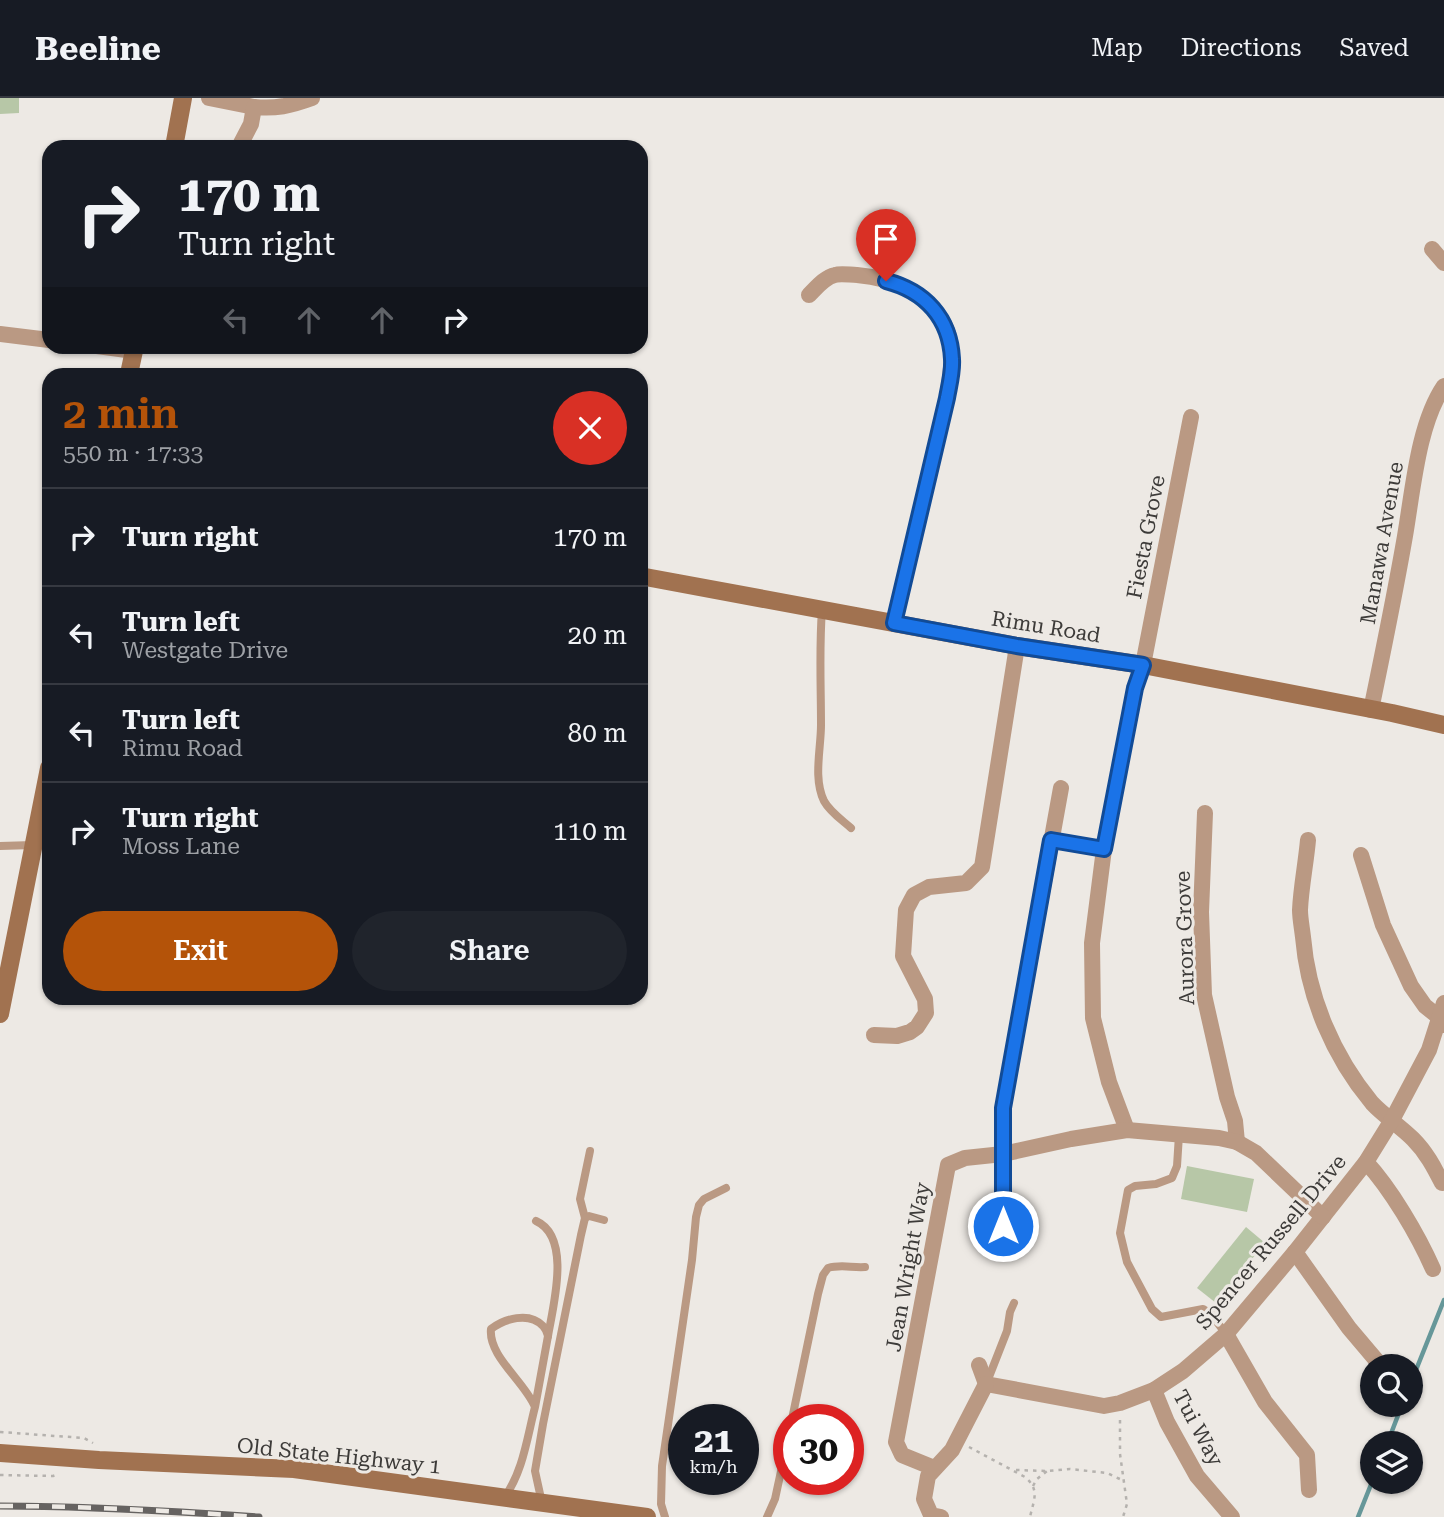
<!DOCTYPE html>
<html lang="en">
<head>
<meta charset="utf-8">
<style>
  body { margin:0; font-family:"Roboto Serif",serif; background:#20242c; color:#f1f3f6; height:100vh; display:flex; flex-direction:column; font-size:26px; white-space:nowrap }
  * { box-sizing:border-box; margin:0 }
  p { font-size:23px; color:#9ea1a6 }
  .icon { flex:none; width:38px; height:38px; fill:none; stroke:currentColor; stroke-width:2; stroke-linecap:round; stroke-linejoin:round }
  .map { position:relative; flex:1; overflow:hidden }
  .drawer { position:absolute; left:42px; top:270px; width:606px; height:637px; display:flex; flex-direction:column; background:#171b24; border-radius:21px; box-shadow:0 2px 5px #0004 }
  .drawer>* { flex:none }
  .top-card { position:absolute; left:42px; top:42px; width:606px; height:214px; border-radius:21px; box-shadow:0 2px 5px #0004; background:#171b24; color:#f1f3f6; overflow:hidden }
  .tools { position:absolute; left:1360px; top:1256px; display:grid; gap:14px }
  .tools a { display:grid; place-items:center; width:63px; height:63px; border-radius:50%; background:#171b24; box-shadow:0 2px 5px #0004; font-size:35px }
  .speed { position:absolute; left:668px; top:1306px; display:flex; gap:14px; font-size:35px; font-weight:700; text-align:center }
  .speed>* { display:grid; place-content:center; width:91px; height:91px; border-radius:50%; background:#171b24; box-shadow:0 2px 5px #0004; line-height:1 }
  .speed small { font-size:18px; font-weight:400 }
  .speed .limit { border:10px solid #d22; background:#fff; color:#111 }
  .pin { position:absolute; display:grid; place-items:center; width:60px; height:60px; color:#fff; margin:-72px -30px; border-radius:50% 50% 50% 0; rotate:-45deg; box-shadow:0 0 7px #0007 }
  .pin .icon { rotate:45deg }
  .me { position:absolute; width:77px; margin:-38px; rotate:0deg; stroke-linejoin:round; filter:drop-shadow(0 0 5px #0008) }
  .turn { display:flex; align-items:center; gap:24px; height:147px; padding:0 21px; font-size:32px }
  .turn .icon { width:91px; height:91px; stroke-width:2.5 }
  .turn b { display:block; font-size:49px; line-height:60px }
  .lanes { display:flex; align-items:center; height:66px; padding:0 21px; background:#0003; justify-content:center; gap:35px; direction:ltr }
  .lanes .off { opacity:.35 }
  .round { display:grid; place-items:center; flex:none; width:74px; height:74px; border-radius:37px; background:#20242c }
  .overview { display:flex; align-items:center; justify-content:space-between; height:119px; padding:0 21px }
  h1 { font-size:42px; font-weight:600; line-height:52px; color:#b45309 }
  .primary-button { display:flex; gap:14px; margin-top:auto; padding:14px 21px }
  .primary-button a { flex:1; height:80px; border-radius:42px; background:#b45309; color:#fff; font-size:28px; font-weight:600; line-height:80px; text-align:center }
  .primary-button a+a { background:#20242c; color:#f1f3f6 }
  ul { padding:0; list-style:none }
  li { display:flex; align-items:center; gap:21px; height:98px; padding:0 21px; border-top:2px solid #363941 }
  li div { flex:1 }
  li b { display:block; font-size:26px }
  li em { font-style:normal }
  header { display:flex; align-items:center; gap:42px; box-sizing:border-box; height:98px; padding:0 35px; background:#171b24; border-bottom:2px solid #363941 }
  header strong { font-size:33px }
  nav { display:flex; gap:38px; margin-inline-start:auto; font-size:24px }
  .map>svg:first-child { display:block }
</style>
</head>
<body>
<header>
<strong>Beeline</strong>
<nav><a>Map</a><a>Directions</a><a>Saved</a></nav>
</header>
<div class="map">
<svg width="1444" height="1419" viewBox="0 0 1444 1419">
  <rect width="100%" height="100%" fill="#ede9e4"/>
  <!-- green -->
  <g fill="#b7c7a7">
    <path d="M0 0H19V15L0 16Z"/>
    <path d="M1187 1068 1254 1081 1247 1114 1181 1101Z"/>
    <path d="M1246 1129 1265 1145 1216 1205 1197 1190Z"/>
  </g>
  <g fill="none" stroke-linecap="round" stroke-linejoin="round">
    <!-- stream -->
    <g stroke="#669799" stroke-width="4.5">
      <path d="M1410 1287 1444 1202"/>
      <path d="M1387 1346 1402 1307"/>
      <path d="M1358 1419 1372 1384"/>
    </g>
    <!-- path -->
    <g stroke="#b5b2ae" stroke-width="2.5" stroke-dasharray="3.5 5" stroke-linecap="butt">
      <path d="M1120 1322V1356L1127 1406 1123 1419"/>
      <path d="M0 1334 84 1340 93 1345"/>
      <path d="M969 1349 1025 1379C1040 1392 1034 1401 1030 1419"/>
      <path d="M1016 1372 1047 1373 1070 1371 1107 1375 1122 1382"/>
      <path d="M0 1377 53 1378 59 1376"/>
      <path d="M1033 1388 1037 1381 1047 1373"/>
    </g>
    <!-- lane -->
    <g stroke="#ba9983" stroke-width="8">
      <path d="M822 512C819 550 821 588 821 627 821 651 813 680 824 703 830 714 842 722 851 730"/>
      <path d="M0 748 33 747"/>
      <path d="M1179 1037 1177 1068 1172 1080 1156 1086 1135 1088 1128 1092 1120 1135 1127 1164 1152 1211 1161 1219 1203 1211 1211 1216 1226 1236"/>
      <path d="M585 1120 580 1101 590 1053"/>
      <path d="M536 1123C572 1139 553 1208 548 1238"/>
      <path d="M987 1284 1007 1233 1010 1214 1014 1205"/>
      <path d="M792 1321 818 1196 823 1177 828 1170C841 1166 852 1170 865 1169"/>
      <path d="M504 1400C523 1374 527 1340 535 1309 525 1284 488 1258 491 1231 504 1221 529 1213 543 1228 546 1231 547 1235 548 1238L535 1309"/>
      <path d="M542 1405 535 1373 543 1326 581 1137 585 1120 589 1118 604 1122"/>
      <path d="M665 1419 661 1406 662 1368 692 1162 696 1119 699 1107 704 1101 726 1090"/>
      <path d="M767 1419 775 1401 789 1336"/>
    </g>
    <!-- street -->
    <g stroke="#ba9983" stroke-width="16">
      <path d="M209 0 254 9"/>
      <path d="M239 49 251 26 254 9C276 11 290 8 312 0"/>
      <path d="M1432 151 1444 165"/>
      <path d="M809 197C816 190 825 179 835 177 841 175 850 177 857 177 893 180 930 195 946 230 956 252 950 278 947 300L894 525"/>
      <path d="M0 236 49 242"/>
      <path d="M97 248 134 253"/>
      <path d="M1371 612C1383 554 1395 496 1405 438 1413 392 1418 326 1444 288"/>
      <path d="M1205 715 1201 814 1204 897 1227 999 1235 1023 1237 1044"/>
      <path d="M1051 742 1104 751"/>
      <path d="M1308 742C1306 765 1301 789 1300 812 1300 820 1302 830 1303 839 1308 899 1333 958 1372 1005 1384 1018 1400 1028 1413 1041 1426 1054 1434 1069 1442 1085"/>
      <path d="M1361 757 1383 827 1411 888 1425 908 1440 920 1444 927"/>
      <path d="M874 937 897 938 910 934 917 929 926 915 925 901 903 858 906 812 914 797 929 789 966 785 982 769 1017 548"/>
      <path d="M1127 1032 1109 984 1093 920 1092 845 1104 751 1135 590 1143 567 1191 319"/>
      <path d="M1366 1064C1391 1091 1418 1137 1433 1171"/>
      <path d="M1003 1128V1010L1061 690"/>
      <path d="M1295 1154 1349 1230 1382 1269"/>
      <path d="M1226 1236 1265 1304 1307 1357 1309 1392"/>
      <path d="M979 1267 986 1286 1104 1308 1120 1305 1154 1292 1183 1273 1226 1236 1295 1154 1366 1064 1392 1022 1429 952 1444 905"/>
      <path d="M1154 1292 1167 1324 1197 1378 1232 1419"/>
      <path d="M934 1370 902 1357 896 1344 948 1067 965 1060 1003 1056 1071 1041 1127 1032 1219 1040 1237 1044 1256 1055 1323 1119"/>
      <path d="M941 1419 931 1417 924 1401 928 1378 952 1352 986 1286"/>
    </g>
    <!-- secondary -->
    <g stroke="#a17250" stroke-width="18">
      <path d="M174 49 183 0"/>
      <path d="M129 276 135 248"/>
      <path d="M640 478 1017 548 1143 567 1392 615 1444 627"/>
      <path d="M0 916 49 670"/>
      <path d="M0 1355 99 1362 294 1371 647 1419"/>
    </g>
    <!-- rail casing -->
    <g stroke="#666361" stroke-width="7">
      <path id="rail" d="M0 1408C87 1408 173 1413 259 1419"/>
    </g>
    <!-- rail -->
    <use href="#rail" stroke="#ede9e4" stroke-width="4.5" stroke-dasharray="13" stroke-linecap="butt"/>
  </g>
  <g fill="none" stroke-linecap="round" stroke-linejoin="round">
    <!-- route casing -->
    <g stroke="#114b97" stroke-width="18">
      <path id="route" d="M886 183C925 193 950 220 952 261 953 274 949 288 947 300L894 525 1017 548 1143 567 1135 590 1104 751 1051 742 1003 1010V1128"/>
    </g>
    <!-- route -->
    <use href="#route" stroke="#1a73e8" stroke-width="12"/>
  </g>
  <g text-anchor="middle" stroke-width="6" stroke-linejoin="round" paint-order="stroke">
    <!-- street labels -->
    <g font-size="21" fill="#3d3b39" stroke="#ede9e4">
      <text transform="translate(1146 439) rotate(-79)" y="7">Fiesta Grove</text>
      <text transform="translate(1382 445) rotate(-80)" y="7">Manawa Avenue</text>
      <text transform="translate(1046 529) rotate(9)" y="7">Rimu Road</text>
      <text transform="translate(1185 840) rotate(-92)" y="7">Aurora Grove</text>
      <text transform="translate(1271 1144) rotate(-50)" y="7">Spencer Russell Drive</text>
      <text transform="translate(908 1169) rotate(-80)" y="7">Jean Wright Way</text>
      <text transform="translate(1198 1330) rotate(62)" y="7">Tui Way</text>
      <text transform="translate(339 1358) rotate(6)" y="7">Old State Highway 1</text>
    </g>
  </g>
</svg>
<div class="tools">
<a><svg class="icon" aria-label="search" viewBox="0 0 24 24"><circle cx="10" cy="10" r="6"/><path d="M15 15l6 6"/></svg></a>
<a><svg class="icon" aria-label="layers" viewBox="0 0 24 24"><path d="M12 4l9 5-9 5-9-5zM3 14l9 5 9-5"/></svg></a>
</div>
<div class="speed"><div>21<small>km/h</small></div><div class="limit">30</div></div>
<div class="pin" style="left:886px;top:183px;background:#d93025"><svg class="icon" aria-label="arrive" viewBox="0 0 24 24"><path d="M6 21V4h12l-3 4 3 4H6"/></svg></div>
<svg class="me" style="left:1003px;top:1128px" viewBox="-20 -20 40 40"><circle r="17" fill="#1a73e8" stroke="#fff" stroke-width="3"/><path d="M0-11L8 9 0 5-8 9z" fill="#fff"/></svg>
<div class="top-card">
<div class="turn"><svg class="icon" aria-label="right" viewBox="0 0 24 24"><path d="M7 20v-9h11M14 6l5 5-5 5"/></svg><div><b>170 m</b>Turn right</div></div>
<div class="lanes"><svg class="icon off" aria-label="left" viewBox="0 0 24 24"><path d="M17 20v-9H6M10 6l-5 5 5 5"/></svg><svg class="icon off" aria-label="ahead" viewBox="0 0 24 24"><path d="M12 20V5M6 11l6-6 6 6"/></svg><svg class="icon off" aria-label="ahead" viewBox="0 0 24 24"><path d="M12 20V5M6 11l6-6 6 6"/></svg><svg class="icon" aria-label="right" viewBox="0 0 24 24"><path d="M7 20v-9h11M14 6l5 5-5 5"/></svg></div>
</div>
<section class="drawer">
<div class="overview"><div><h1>2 min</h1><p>550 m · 17:33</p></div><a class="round" style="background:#d93025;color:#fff"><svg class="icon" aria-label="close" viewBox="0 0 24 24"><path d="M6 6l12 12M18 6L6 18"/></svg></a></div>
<ul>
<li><svg class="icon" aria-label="right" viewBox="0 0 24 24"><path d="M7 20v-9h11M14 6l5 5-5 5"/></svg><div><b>Turn right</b></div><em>170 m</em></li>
<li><svg class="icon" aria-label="left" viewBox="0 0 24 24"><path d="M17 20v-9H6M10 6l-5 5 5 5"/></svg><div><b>Turn left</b><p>Westgate Drive</p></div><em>20 m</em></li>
<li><svg class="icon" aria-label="left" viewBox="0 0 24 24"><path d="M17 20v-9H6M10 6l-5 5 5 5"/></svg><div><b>Turn left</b><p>Rimu Road</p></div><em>80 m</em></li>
<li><svg class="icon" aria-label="right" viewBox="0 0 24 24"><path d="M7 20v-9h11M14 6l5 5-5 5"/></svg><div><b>Turn right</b><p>Moss Lane</p></div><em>110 m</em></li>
</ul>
<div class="primary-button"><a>Exit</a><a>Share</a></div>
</section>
</div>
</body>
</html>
